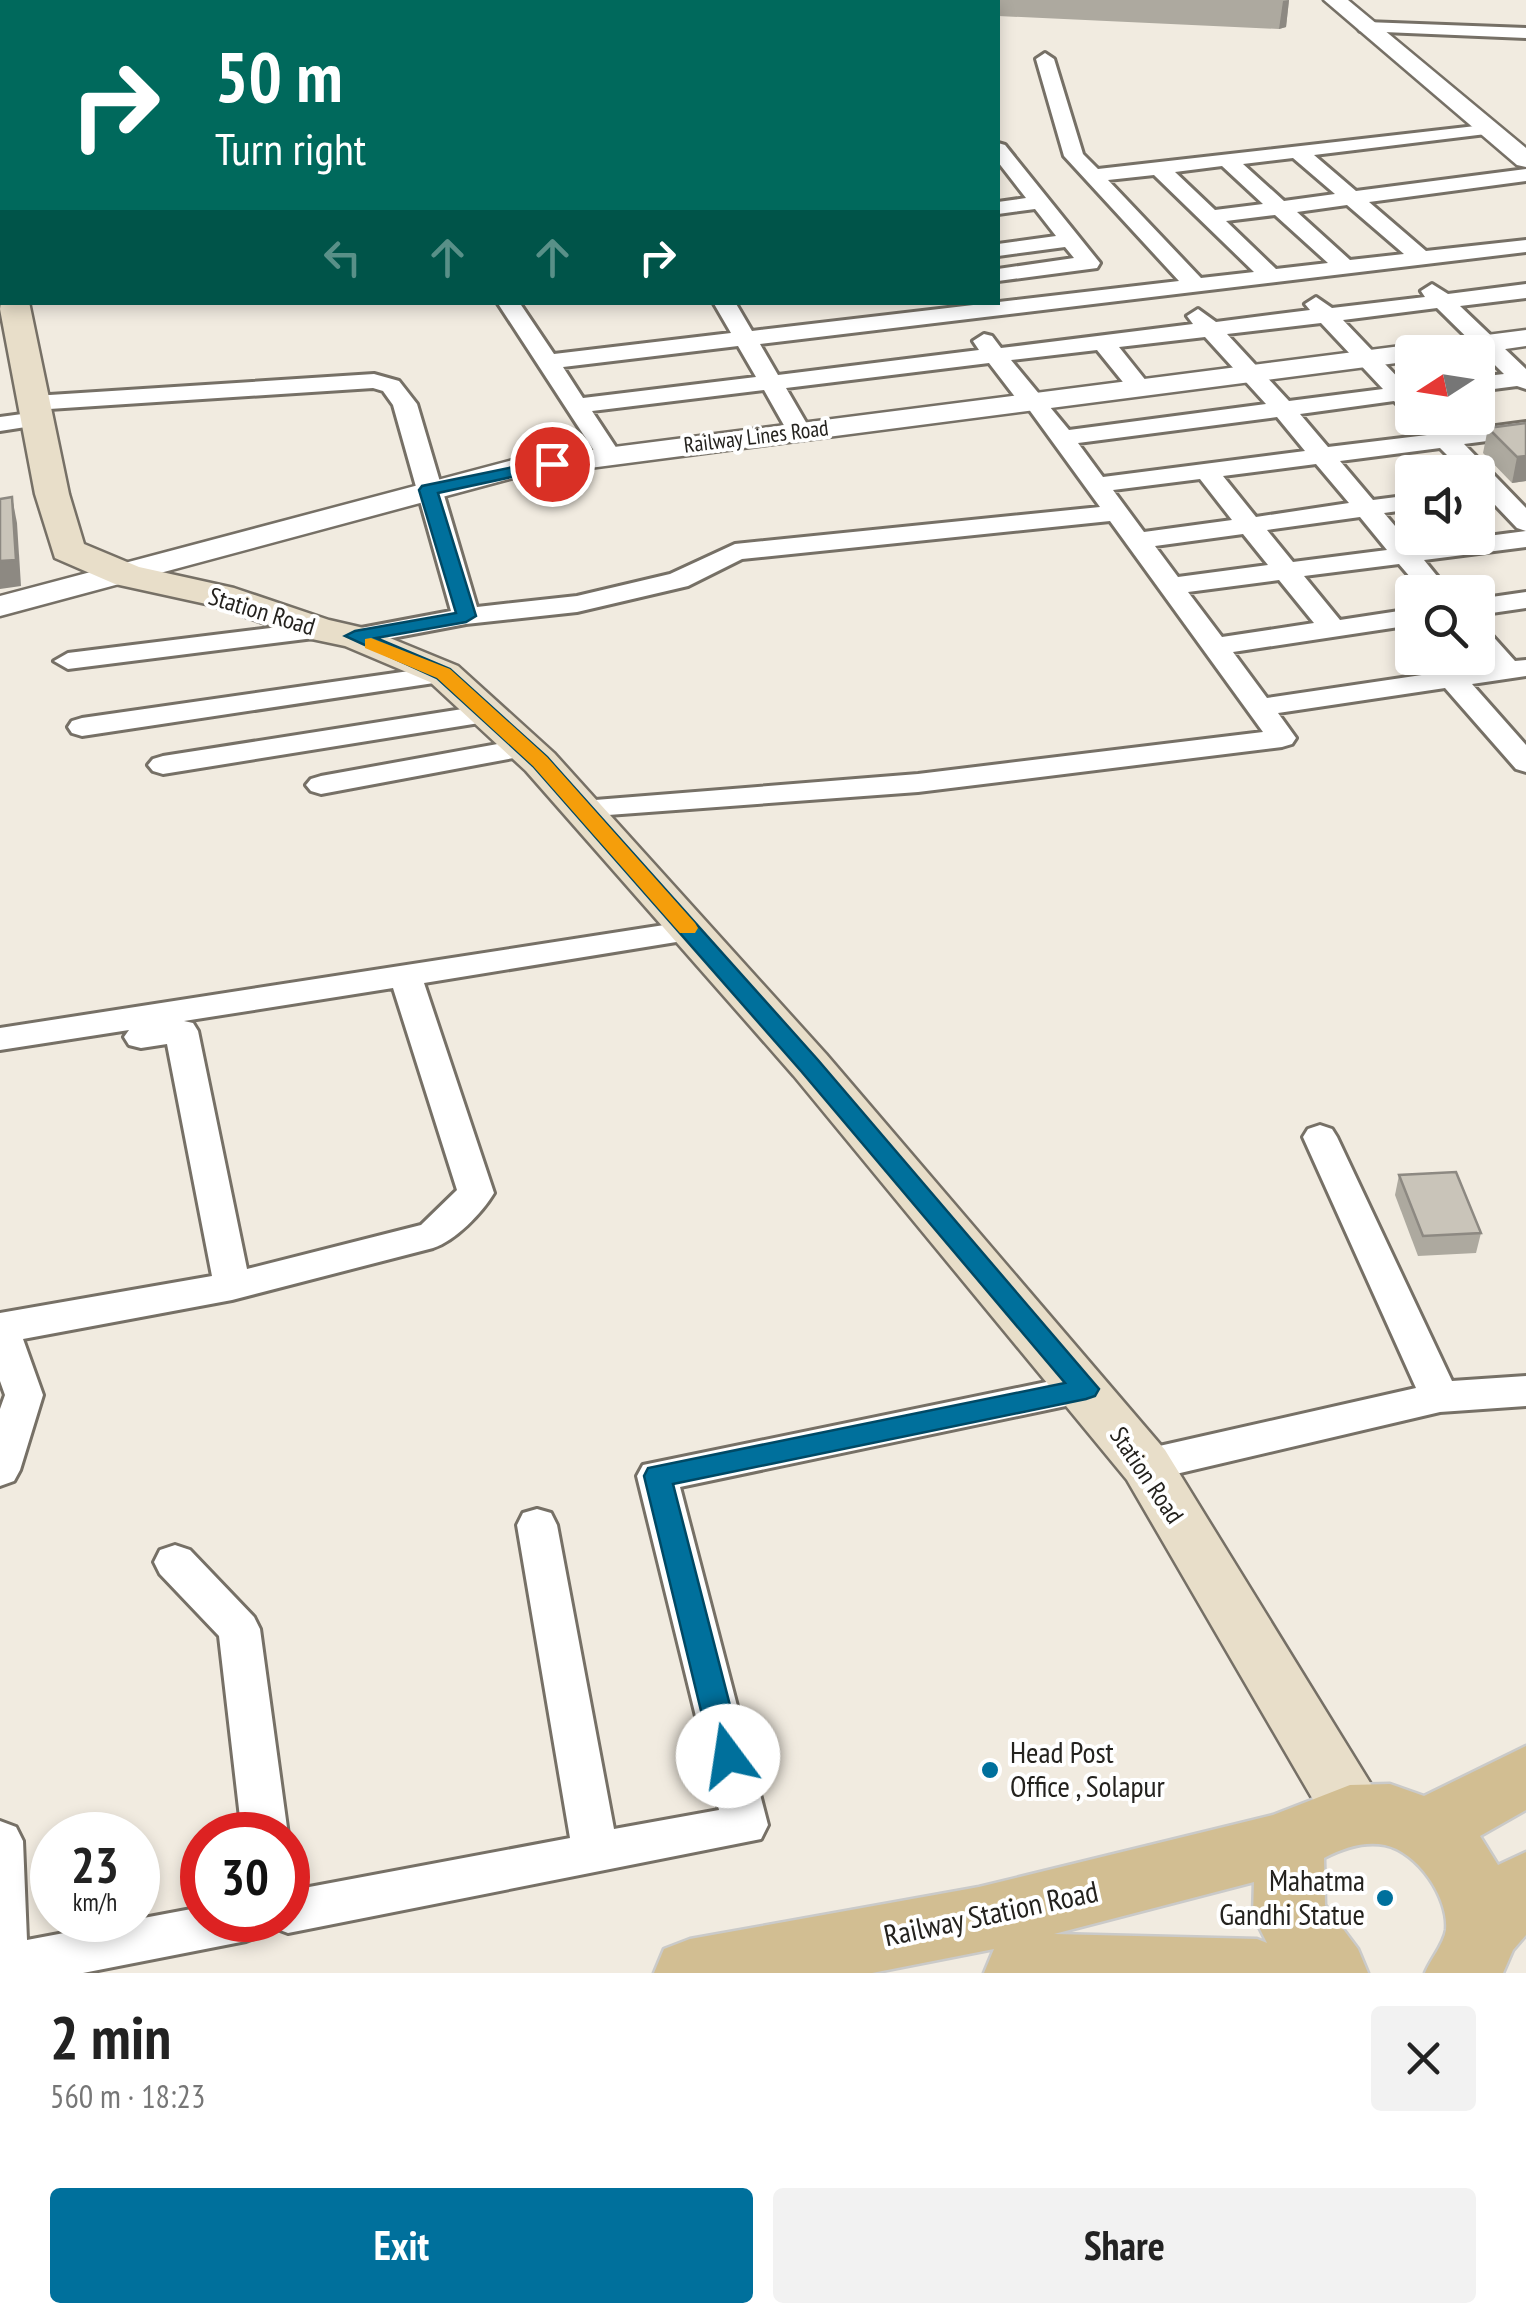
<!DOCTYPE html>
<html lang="en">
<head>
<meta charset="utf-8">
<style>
  body { margin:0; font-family:"PT Sans Narrow",sans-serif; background:#f2f2f2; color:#222; height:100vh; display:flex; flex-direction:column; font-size:38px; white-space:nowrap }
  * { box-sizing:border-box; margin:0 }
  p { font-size:32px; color:#767676 }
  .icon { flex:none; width:55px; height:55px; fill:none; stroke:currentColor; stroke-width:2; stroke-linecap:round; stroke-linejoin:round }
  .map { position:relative; height:1973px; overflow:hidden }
  .side { display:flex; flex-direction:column; background:#fff; flex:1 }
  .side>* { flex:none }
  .top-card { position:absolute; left:0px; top:0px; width:1000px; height:305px; box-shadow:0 5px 15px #0003; background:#00695c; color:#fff; overflow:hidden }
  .needle { width:65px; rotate:258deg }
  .fabs { position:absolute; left:1395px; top:335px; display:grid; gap:20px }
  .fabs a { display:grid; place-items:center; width:100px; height:100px; border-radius:10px; background:#fff; box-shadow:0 5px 15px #0003; font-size:50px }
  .speed { position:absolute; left:30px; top:1812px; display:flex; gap:20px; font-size:50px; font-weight:700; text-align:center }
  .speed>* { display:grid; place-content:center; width:130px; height:130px; border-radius:50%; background:#fff; box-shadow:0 5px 15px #0003; line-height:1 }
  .speed small { font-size:25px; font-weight:400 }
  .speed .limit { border:15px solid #d22; background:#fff; color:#111 }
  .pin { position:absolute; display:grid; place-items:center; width:85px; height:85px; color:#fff; margin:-42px; border:5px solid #fff; border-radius:50%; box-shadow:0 2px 10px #0007 }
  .me { position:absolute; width:110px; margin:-55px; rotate:346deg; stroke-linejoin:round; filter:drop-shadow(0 0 8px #0008) }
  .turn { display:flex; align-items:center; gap:35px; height:210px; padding:0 50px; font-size:45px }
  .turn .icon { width:130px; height:130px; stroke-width:2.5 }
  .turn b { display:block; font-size:70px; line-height:85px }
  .lanes { display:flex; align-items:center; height:95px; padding:0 50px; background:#0003; justify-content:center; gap:50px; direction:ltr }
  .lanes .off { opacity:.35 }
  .round { display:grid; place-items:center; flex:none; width:105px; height:105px; border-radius:10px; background:#f2f2f2 }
  .head { display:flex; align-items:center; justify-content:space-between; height:170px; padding:0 50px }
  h1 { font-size:60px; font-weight:700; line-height:75px }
  .primary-button { display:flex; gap:20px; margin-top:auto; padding:20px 50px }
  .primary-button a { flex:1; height:115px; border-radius:10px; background:#00709c; color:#fff; font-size:40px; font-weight:700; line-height:115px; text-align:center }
  .primary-button a+a { background:#f2f2f2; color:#222 }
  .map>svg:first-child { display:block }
</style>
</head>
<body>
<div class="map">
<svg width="1526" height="1973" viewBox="0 0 1526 1973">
  <rect width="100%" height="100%" fill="#f1ebe0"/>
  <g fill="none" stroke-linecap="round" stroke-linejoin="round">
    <!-- minor casing -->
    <g stroke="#767066" stroke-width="6">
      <g id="minor">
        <path d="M338 0H356L357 2H339Z"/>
        <path d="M1366 22 1526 28V38L1360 31 1357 27Z"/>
        <path d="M1045 53 1054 59 1083 154 1098 169 1493 124V132L1486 134 1314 155 1356 191 1526 169V181L1369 202 1426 251 1526 240V252L760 344 778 375 979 350 973 341 984 334 992 336 1001 348 1193 324 1187 316 1198 309 1216 322 1310 310 1305 304 1316 297 1332 308 1425 297 1421 291 1432 284 1448 294 1526 284V298L1460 306 1526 369V389L1517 386 1478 391V377L1504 374 1437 308 1343 320 1406 386 1412 385V409L1401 408 1394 401 1300 414 1328 447 1427 435 1423 429 1435 422 1451 432 1526 422V436L1464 444 1526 508V531L1517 528 1478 487V472H1464L1440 448 1340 461 1373 500 1412 495V509L1384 513 1412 546 1526 531V547L1424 560 1450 592H1423L1399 564 1304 576 1340 620 1412 609V625L1233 652 1267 698 1489 665 1478 653V629L1488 631 1515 661 1526 660V676L1472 684 1526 745V772L1516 769 1445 688 1278 713 1296 738 1292 744 1282 747 918 792 581 817 570 814 566 808 570 802 918 774 1263 732 1110 521 742 559 688 586 577 612 466 624 355 645 345 643 341 637 345 631 451 611 393 405 383 391 373 388 34 410 22 403 34 396 374 374 399 381 417 404 477 607 577 596 670 574 735 544 1100 507 1028 408 1022 406 989 363 786 388 811 431 799 438 790 436 764 390 592 411 621 455 609 462 600 460 497 302H519L554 354 731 333 713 302H735L752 331 1179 281 1064 156 1036 59ZM1293 158 1335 194 1284 201 1243 164ZM1222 166 1263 204 1215 210 1175 172ZM1154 175 1254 272 1201 278 1108 180ZM1347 205 1404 254 1350 260 1297 212ZM1275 215 1328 263 1276 269 1226 221ZM1321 323 1383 389 1289 401 1227 334ZM1205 337 1266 404 1069 430 1011 360 1097 350 1131 392 1139 394 1151 387 1119 347ZM738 346 756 377 583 398 563 367ZM1277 417 1305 451 1103 477 1078 443ZM1316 464 1349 503 1256 517 1223 476ZM1200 479 1232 520 1144 532 1113 490ZM1360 517 1387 550 1293 562 1267 530ZM1243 534 1268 565 1178 577 1155 546ZM1279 580 1314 623 1222 637 1188 592Z"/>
        <path d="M998 143 1005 145 1100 263 1097 268 998 281V269L1074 258 1065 247 998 256V244L1056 236 1035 209 998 214V202L1026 198 998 162Z"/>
        <rect x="0" y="176" width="2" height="12"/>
        <path d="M37 412 49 419 45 424 0 431V417Z"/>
        <path d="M1526 592V608L1478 615V599Z"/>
        <path d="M320 622 330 624 334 630 330 636 68 669 54 661 68 653Z"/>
        <path d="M444 666 458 674 454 680 82 736 72 733 68 727 72 721 82 718Z"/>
        <path d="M488 705 498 708 502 714 498 720 163 774 153 771 148 765 153 759 163 756Z"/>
        <path d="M525 739 535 742 539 748 535 754 321 794 311 791 306 785 311 779 321 776Z"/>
        <path d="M690 921 701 924 706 931 701 938 424 983 494 1193C482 1213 455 1241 433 1248L232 1300 23 1339 43 1395 20 1470 14 1481 0 1486V1409L5 1395 0 1381V1313L212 1276 167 1044 141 1048 129 1045 124 1037 129 1030 0 1050V1028ZM393 988 457 1190 421 1225 247 1269 198 1031 193 1023 184 1021Z"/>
        <path d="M1320 1125 1332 1129 1337 1137 1452 1381 1526 1376V1406L1440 1412 1146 1481 1132 1476 1126 1465 1132 1454 1146 1449 1416 1388 1303 1137 1308 1129Z"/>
        <path d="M1085 1374 1099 1379 1104 1389 1099 1399 680 1487 768 1825 761 1839 288 1933 272 1927 269 1921 262 1935 246 1941 83 1973H0V1821L16 1827 23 1841 27 1940 202 1907V1920H288V1891L570 1838 517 1525 523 1513 537 1509 551 1513 557 1525 614 1829 719 1810 637 1476 643 1465Z"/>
        <path d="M175 1545 190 1550 254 1617 260 1629 288 1835H242L219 1636 160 1574 154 1562 160 1550Z"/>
      </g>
    </g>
    <!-- tertiary casing -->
    <g stroke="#767066" stroke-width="5">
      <g id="tertiary">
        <path d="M1324 0H1348L1526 148V167L1517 165Z"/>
        <path d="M1526 330V346L1478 353 1412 352V361L513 478 0 616V596L513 460Z"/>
      </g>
    </g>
    <!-- secondary casing -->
    <g stroke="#767066" stroke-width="5">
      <g id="secondary">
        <path d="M0 226 2 227V257L0 256Z"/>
        <path d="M2 296V302H29L69 494 84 544 139 567 234 588 329 620 368 629 458 666 554 753 826 1054 1165 1450 1377 1794 1386 1814 1377 1834 1355 1842 1333 1834 1127 1480 794 1076 526 771 430 682 345 646 307 638 211 605 115 584 55 558 35 494 0 309Z"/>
      </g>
    </g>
    <!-- primary casing -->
    <g stroke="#cacac9" stroke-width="5">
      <path id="primary" d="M1526 1746V1810L1480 1836 1498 1865 1526 1852V1935L1513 1950 1503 1973H1425C1430 1960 1444 1944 1446 1930 1449 1898 1418 1852 1385 1845 1364 1841 1343 1848 1324 1858L1325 1905 1358 1949 1368 1973H984L994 1949 872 1973H654L664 1949 690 1939 979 1887 1273 1815 1350 1785 1390 1784 1424 1796ZM1254 1882 1253 1915 1267 1943 1257 1939 1054 1934Z"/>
    </g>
    <!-- minor -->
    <use href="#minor" fill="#fff" fill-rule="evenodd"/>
    <!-- tertiary -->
    <use href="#tertiary" fill="#fff" fill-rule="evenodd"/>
    <!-- secondary -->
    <use href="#secondary" fill="#e8dec9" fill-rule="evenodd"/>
    <!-- primary -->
    <use href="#primary" fill="#d2be92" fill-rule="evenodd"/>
  </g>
  <!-- wall -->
  <g fill="#ada99f">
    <path d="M963 0H1289L1286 27 1279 29 998 16V2H962Z"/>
    <path d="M1526 423V481L1512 483 1483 453 1488 428Z"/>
    <path d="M1399 1175 1481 1233 1476 1253 1418 1256 1395 1195Z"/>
  </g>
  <!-- shaded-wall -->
  <g fill="#8d8982">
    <path d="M1289 0 1286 27 1279 29 1283 1Z"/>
    <path d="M1526 456V481L1512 483 1517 457Z"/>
    <path d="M12 497 17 523 21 586 0 589V561Z"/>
  </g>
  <!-- building -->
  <g fill="#c9c4b9" stroke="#8d8982" stroke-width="2.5">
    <path d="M120 0H158V2H92Z"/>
    <rect x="293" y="0" width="32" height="2"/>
    <path d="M1526 423V456L1517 457 1488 428Z"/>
    <path d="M12 497 16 560 0 561V499Z"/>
    <path d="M1456 1172 1481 1233 1423 1236 1399 1175Z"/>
  </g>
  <!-- route -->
  <path fill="#00709c" stroke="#004965" stroke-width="2.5" d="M552 459 560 464 558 467 438 493 476 616 466 622 376 638 450 669 547 757 818 1060 1099 1389 1095 1396 1086 1399 673 1484 743 1756 739 1765 728 1769 717 1765 712 1756 644 1476 648 1468 1065 1383 801 1071 533 766 437 678 345 636 355 631 456 613 419 490 422 486Z"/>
  <!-- slow -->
  <path fill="#f59e0b" d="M371 638 450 669 547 757 695 923 698 928 695 933H680L533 766 437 678 365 648V639Z"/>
  <!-- markers -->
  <g fill="#00709c" stroke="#fff" stroke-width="4">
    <circle cx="990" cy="1770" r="10"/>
    <circle cx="1385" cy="1898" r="10"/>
  </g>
  <g text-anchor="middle" stroke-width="8" stroke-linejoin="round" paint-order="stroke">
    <!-- far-street labels -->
    <g font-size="22" fill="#24221e" stroke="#fff">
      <text transform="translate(756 436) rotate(-7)" y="8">Railway Lines Road</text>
    </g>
    <!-- street labels -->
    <g font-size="25" fill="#24221e" stroke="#fff">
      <text transform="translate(262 611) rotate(17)" y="9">Station Road</text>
      <text transform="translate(1147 1475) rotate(56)" y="9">Station Road</text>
    </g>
    <!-- near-poi labels -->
    <g font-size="30" fill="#24221e" stroke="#fff" text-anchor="start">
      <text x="1010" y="1763">Head Post<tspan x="1010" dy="34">Office , Solapur</tspan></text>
      <text x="1365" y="1891" text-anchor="end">Mahatma<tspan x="1365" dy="34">Gandhi Statue</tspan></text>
    </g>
    <!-- near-street labels -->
    <g font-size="30" fill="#24221e" stroke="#fff">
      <text transform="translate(991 1914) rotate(-12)" y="10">Railway Station Road</text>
    </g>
  </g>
</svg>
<div class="fabs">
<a><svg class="needle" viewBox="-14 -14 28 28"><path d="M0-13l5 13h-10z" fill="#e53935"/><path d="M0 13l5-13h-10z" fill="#767676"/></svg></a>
<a><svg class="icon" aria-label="sound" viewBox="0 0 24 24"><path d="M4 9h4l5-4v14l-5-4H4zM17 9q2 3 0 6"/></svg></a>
<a><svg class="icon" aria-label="search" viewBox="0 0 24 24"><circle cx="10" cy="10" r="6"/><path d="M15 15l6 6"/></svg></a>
</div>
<div class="speed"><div>23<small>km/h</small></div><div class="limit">30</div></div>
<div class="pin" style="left:552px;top:464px;background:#d93025"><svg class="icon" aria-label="arrive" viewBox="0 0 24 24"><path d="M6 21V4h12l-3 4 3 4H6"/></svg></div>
<svg class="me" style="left:728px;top:1756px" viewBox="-20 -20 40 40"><circle r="19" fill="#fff"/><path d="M0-13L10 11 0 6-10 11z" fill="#00709c"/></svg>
<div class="top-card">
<div class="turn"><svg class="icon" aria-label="right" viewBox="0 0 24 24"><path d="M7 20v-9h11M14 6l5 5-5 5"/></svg><div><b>50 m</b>Turn right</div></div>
<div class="lanes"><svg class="icon off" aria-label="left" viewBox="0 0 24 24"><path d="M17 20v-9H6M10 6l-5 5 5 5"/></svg><svg class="icon off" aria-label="ahead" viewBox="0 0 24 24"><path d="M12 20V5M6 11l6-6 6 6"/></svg><svg class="icon off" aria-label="ahead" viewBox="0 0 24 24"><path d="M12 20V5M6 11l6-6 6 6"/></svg><svg class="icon" aria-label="right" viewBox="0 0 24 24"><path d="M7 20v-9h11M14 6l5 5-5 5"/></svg></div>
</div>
</div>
<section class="side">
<div class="head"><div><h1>2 min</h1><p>560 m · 18:23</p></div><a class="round"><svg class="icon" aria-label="close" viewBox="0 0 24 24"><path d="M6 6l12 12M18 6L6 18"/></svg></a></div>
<div class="primary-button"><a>Exit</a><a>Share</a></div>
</section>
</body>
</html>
